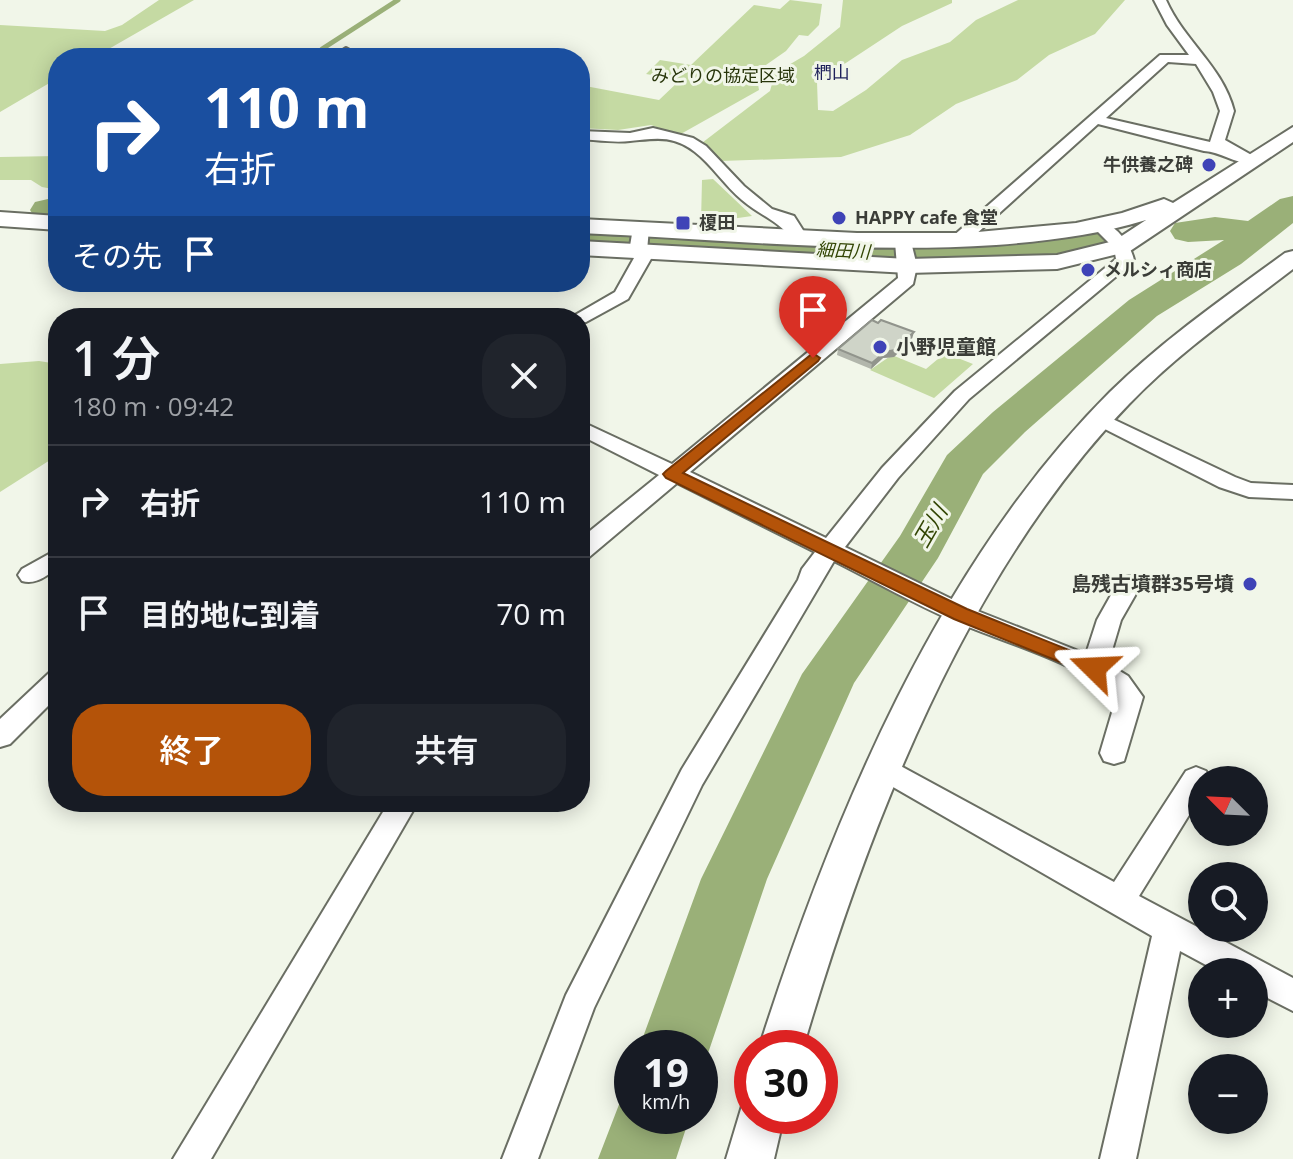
<!DOCTYPE html>
<html lang="ja">
<head>
<meta charset="utf-8">
<style>
  body { margin:0; font-family:"Open Sans","Noto Sans JP",sans-serif; background:#20242c; color:#f1f3f6; height:100vh; display:flex; flex-direction:column; font-size:30px; white-space:nowrap }
  * { box-sizing:border-box; margin:0 }
  p { font-size:26px; color:#9ea1a6 }
  .icon { flex:none; width:44px; height:44px; fill:none; stroke:currentColor; stroke-width:2; stroke-linecap:round; stroke-linejoin:round }
  .map { position:relative; flex:1; overflow:hidden }
  .side { position:absolute; left:48px; top:308px; width:542px; height:504px; display:flex; flex-direction:column; background:#171b24; border-radius:32px; box-shadow:0 4px 20px #0003 }
  .side>* { flex:none }
  .top-card { position:absolute; left:48px; top:48px; width:542px; height:244px; border-radius:32px; box-shadow:0 4px 20px #0003; background:#1a4fa0; color:#fff; overflow:hidden }
  .needle { width:52px; rotate:294deg }
  .controls { position:absolute; left:1188px; top:766px; display:grid; gap:16px }
  .controls a { display:grid; place-items:center; width:80px; height:80px; border-radius:50%; background:#171b24; box-shadow:0 4px 20px #0003; font-size:40px }
  .speed { position:absolute; left:614px; top:1030px; display:flex; gap:16px; font-size:40px; font-weight:700; text-align:center }
  .speed>* { display:grid; place-content:center; width:104px; height:104px; border-radius:50%; background:#171b24; box-shadow:0 4px 20px #0003; line-height:1 }
  .speed small { font-size:20px; font-weight:400 }
  .speed .limit { border:12px solid #d22; background:#fff; color:#111 }
  .pin { position:absolute; display:grid; place-items:center; width:68px; height:68px; color:#fff; margin:-82px -34px; border-radius:50% 50% 50% 0; rotate:-45deg; box-shadow:0 0 8px #0007 }
  .pin .icon { rotate:45deg }
  .me { position:absolute; width:88px; margin:-44px; rotate:291deg; stroke-linejoin:round; filter:drop-shadow(0 0 6px #0008) }
  .turn { display:flex; align-items:center; gap:28px; height:168px; padding:0 24px; font-size:36px }
  .turn .icon { width:104px; height:104px; stroke-width:2.5 }
  .turn b { display:block; font-size:56px; line-height:68px }
  .then { display:flex; align-items:center; height:76px; padding:0 24px; background:#0003; gap:16px; font-size:30px }
  .round { display:grid; place-items:center; flex:none; width:84px; height:84px; border-radius:32px; background:#20242c }
  .headline { display:flex; align-items:center; justify-content:space-between; height:136px; padding:0 24px }
  h1 { font-size:48px; font-weight:600; line-height:60px }
  .action { display:flex; gap:16px; margin-top:auto; padding:16px 24px }
  .action a { flex:1; height:92px; border-radius:32px; background:#b45309; color:#fff; font-size:32px; font-weight:600; line-height:92px; text-align:center }
  .action a+a { background:#20242c; color:#f1f3f6 }
  ul { padding:0; list-style:none }
  li { display:flex; align-items:center; gap:24px; height:112px; padding:0 24px; border-top:2px solid #363941 }
  li div { flex:1 }
  li b { display:block; font-size:30px }
  li em { font-style:normal }
  .map>svg:first-child { display:block }
</style>
</head>
<body>
<div class="map">
<svg width="1293" height="1159" viewBox="0 0 1293 1159">
  <rect width="100%" height="100%" fill="#f1f6e9"/>
  <!-- green -->
  <g fill="#c5daa3">
    <path d="M159 0H194L93 58H58V78L0 112V25L105 31 122 25Z"/>
    <path d="M790 0 822 4 819 25 808 36 799 35 786 51 756 72 759 90 679 135 651 125 618 130 580 128V85L659 100 680 80 646 74 660 60 691 65 754 5 780 9Z"/>
    <path d="M843 0H952V3L902 26 817 82 818 110 833 111 866 90 902 60 950 42 976 20 1018 0H1125L1095 34 1049 55 1017 80 956 104 910 135 841 157 721 161 694 149 770 91 775 73 804 56 840 27Z"/>
    <path d="M58 156V190L42 187 31 180H0V157Z"/>
    <path d="M713 179 752 216 731 219V223L701 222 702 180Z"/>
    <path d="M945 353 973 364 934 398 870 370 892 355 926 369Z"/>
    <path d="M39 361 58 364V455L0 492V364Z"/>
  </g>
  <g fill="none" stroke-linecap="round" stroke-linejoin="round">
    <!-- stream -->
    <path stroke="#9ab078" stroke-width="5" d="M322 49 398 0"/>
    <!-- river -->
    <g fill="#9ab078" fill-rule="evenodd">
      <path d="M1293 196V223L1241 264 1157 316 1025 432 983 474 938 558 854 683 767 879 701 1074 700 1048H639L701 879 802 674 900 536 947 455 993 412 1129 300 1224 240 1188 242 1175 239 1170 231 1175 223 1215 217 1248 221 1280 199Z"/>
      <path d="M48 199 58 200V222L35 218 30 210 35 202Z"/>
      <path d="M580 227 893 243 1018 239 1106 228 1119 231 1124 239 1119 247 1106 250 1018 261 893 265 580 249Z"/>
      <path d="M632 1086V1116H690L676 1159H598L625 1089Z"/>
    </g>
    <!-- street casing -->
    <g stroke="#6a6e63" stroke-width="4">
      <g id="street">
        <path d="M1154 0H1166C1184 41 1223 67 1234 111L1225 140 1255 157V163C1238 166 1222 152 1204 151L1098 124 964 245H952L949 241 952 237 1160 55H1189L1167 25ZM1168 62 1196 64 1213 92 1220 111 1210 142 1106 118Z"/>
        <path d="M653 128 693 138 706 146 744 186 772 209 794 216 808 238 806 242H794C778 219 763 218 742 200 725 186 712 165 695 152 672 134 654 139 630 141 614 143 596 140 580 139V131L630 133Z"/>
        <path d="M1100 221C1117 226 1130 243 1134 260L1131 264 969 399 898 478 845 547 970 608 1086 654 1097 620 1120 579 1129 576 1138 579 1141 585 1121 620 1108 664 1128 676 1143 697 1124 761 1114 764 1104 761 1100 753 1116 699C1092 667 995 639 956 622 914 604 874 581 834 561L702 785 594 1008 538 1159H502L566 995 682 769 798 580 802 569 815 552 677 483 588 558 580 560V539L659 475 580 435V421L672 464 898 278 895 242 898 238H910L917 266 913 284 690 472 826 538 882 468 955 391 1116 259 1114 248 1092 226Z"/>
        <path d="M641 223 649 228 647 251 652 257 628 299 586 322 580 323V318H570L615 292 634 258 629 252 633 228Z"/>
        <path d="M1100 413 1235 477 1251 483 1293 485V499L1249 497 1219 487 1093 423 1090 419Z"/>
        <path d="M58 549V568C46 576 36 585 22 581L18 575 22 569Z"/>
        <path d="M58 670V696L10 744 0 747V719L49 673Z"/>
        <path d="M884 757 1114 882 1186 771 1196 767 1206 771 1210 780H1202V794L1139 896 1293 978V1011L1254 991V972H1219L1180 951 1136 1159H1100L1152 936 874 776 870 768 874 760Z"/>
        <path d="M389 802H418L211 1159H173Z"/>
      </g>
    </g>
    <!-- secondary casing -->
    <g stroke="#6a6e63" stroke-width="4">
      <g id="secondary">
        <path d="M346 48 355 53 350 58H330Z"/>
        <path d="M1293 127V142L1130 251 1057 269 908 273 580 255V241L908 259 1057 255 1114 241 1146 220C1098 235 1047 241 996 245 857 254 718 239 580 233V219L857 233H967L1076 223 1122 213 1164 199 1173 203Z"/>
        <path d="M0 212 58 216V230L0 226Z"/>
        <path d="M1293 251V269C1237 312 1178 353 1129 404 966 573 868 826 803 1048H759C832 819 937 565 1110 392 1163 340 1225 297 1285 253Z"/>
        <path d="M752 1096V1116H784L774 1159H726L744 1099Z"/>
      </g>
    </g>
    <!-- street -->
    <use href="#street" fill="#fff" fill-rule="evenodd"/>
    <!-- secondary -->
    <use href="#secondary" fill="#fff" fill-rule="evenodd"/>
  </g>
  <!-- wall -->
  <path fill="#b2b6ac" d="M912 339 894 357 883 358 871 369 837 355 838 349Z"/>
  <!-- shaded-wall -->
  <path fill="#91948c" d="M914 332 912 339 894 357 883 358 871 369 872 363 885 352Z"/>
  <!-- building -->
  <path fill="#cfd4c8" stroke="#91948c" stroke-width="2" d="M872 320 878 323 881 320 914 332 895 350 885 352 872 363 838 349Z"/>
  <!-- route -->
  <path fill="#b45309" stroke="#753606" stroke-width="2" d="M813 353 820 358 818 361 683 473 967 609 1101 663 1104 668 1101 673H1087L954 619 666 478 663 474 666 471Z"/>
  <!-- markers -->
  <g fill="#3f43b7" stroke="#f1f6e9" stroke-width="3">
    <circle cx="1209" cy="165" r="8"/>
    <circle cx="839" cy="218" r="8"/>
    <rect x="675" y="215" width="16" height="16" rx="4"/>
    <circle cx="1088" cy="270" r="8"/>
    <circle cx="880" cy="347" r="8"/>
    <circle cx="1250" cy="584" r="8"/>
  </g>
  <g text-anchor="middle" stroke-width="6" stroke-linejoin="round" paint-order="stroke">
    <!-- far-neighbourhood labels -->
    <g font-size="18" fill="#1e215a" stroke="#f1f6e9">
      <text x="832" y="79">椚山</text>
    </g>
    <!-- far-park labels -->
    <g font-size="18" fill="#28360b" stroke="#f1f6e9">
      <text x="723" y="82">みどりの協定区域</text>
    </g>
    <!-- far-poi labels -->
    <g font-size="18" font-weight="bold" fill="#3b3d38" stroke="#f1f6e9" text-anchor="start">
      <text x="1193" y="171" text-anchor="end">牛供養之碑</text>
      <text x="855" y="224">HAPPY cafe 食堂</text>
      <text x="699" y="229">榎田</text>
      <text x="1104" y="276">メルシィ商店</text>
    </g>
    <!-- far-water labels -->
    <g font-size="18" font-style="italic" fill="#334605" stroke="#f1f6e9">
      <text transform="translate(843 251) rotate(3)" y="6">細田川</text>
    </g>
    <!-- poi labels -->
    <g font-size="20" font-weight="bold" fill="#3b3d38" stroke="#f1f6e9" text-anchor="start">
      <text x="896" y="354">小野児童館</text>
      <text x="1234" y="591" text-anchor="end">島残古墳群35号墳</text>
    </g>
    <!-- water labels -->
    <g font-size="22" font-style="italic" fill="#334605" stroke="#f1f6e9">
      <text transform="translate(930 526) rotate(-60)" y="8">玉川</text>
    </g>
  </g>
</svg>
<div class="controls">
<a><svg class="needle" viewBox="-14 -14 28 28"><path d="M0-13l5 13h-10z" fill="#e53935"/><path d="M0 13l5-13h-10z" fill="#9ea1a6"/></svg></a>
<a><svg class="icon" aria-label="search" viewBox="0 0 24 24"><circle cx="10" cy="10" r="6"/><path d="M15 15l6 6"/></svg></a>
<a>+</a>
<a>−</a>
</div>
<div class="speed"><div>19<small>km/h</small></div><div class="limit">30</div></div>
<div class="pin" style="left:813px;top:358px;background:#d93025"><svg class="icon" aria-label="arrive" viewBox="0 0 24 24"><path d="M6 21V4h12l-3 4 3 4H6"/></svg></div>
<svg class="me" style="left:1094px;top:668px" viewBox="-20 -20 40 40"><path d="M0-17L14 15 0 8-14 15z" fill="#b45309" stroke="#fff" stroke-width="4"/></svg>
<div class="top-card">
<div class="turn"><svg class="icon" aria-label="right" viewBox="0 0 24 24"><path d="M7 20v-9h11M14 6l5 5-5 5"/></svg><div><b>110 m</b>右折</div></div>
<div class="then">その先<svg class="icon" aria-label="arrive" viewBox="0 0 24 24"><path d="M6 21V4h12l-3 4 3 4H6"/></svg></div>
</div>
<section class="side">
<div class="headline"><div><h1>1 分</h1><p>180 m · 09:42</p></div><a class="round"><svg class="icon" aria-label="close" viewBox="0 0 24 24"><path d="M6 6l12 12M18 6L6 18"/></svg></a></div>
<ul>
<li><svg class="icon" aria-label="right" viewBox="0 0 24 24"><path d="M7 20v-9h11M14 6l5 5-5 5"/></svg><div><b>右折</b></div><em>110 m</em></li>
<li><svg class="icon" aria-label="arrive" viewBox="0 0 24 24"><path d="M6 21V4h12l-3 4 3 4H6"/></svg><div><b>目的地に到着</b></div><em>70 m</em></li>
</ul>
<div class="action"><a>終了</a><a>共有</a></div>
</section>
</div>
</body>
</html>
